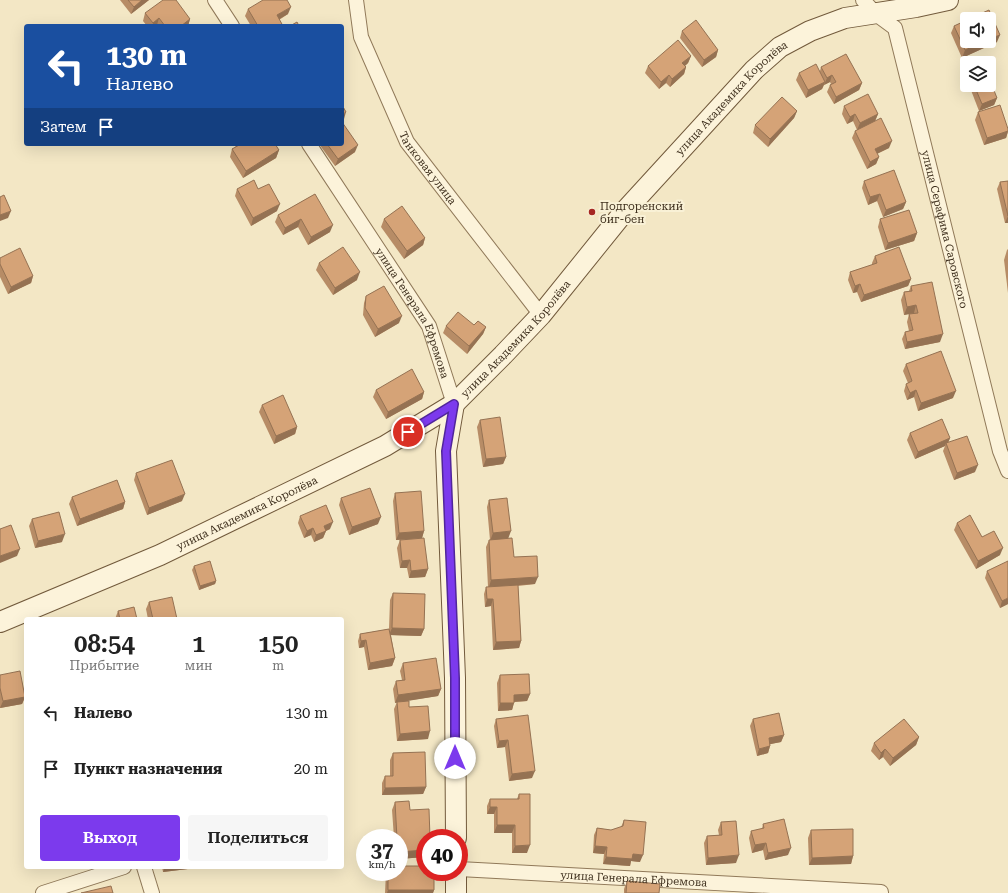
<!DOCTYPE html>
<html lang="ru">
<head>
<meta charset="utf-8">
<style>
  body { margin:0; font-family:"Roboto Serif",serif; background:#f6f6f6; color:#222; height:100vh; display:flex; flex-direction:column; font-size:15px; white-space:nowrap }
  * { box-sizing:border-box; margin:0 }
  p { font-size:13px; color:#767676 }
  .icon { flex:none; width:22px; height:22px; fill:none; stroke:currentColor; stroke-width:2; stroke-linecap:round; stroke-linejoin:round }
  .map { position:relative; flex:1; overflow:hidden }
  .drawer { position:absolute; left:24px; top:617px; width:320px; height:252px; display:flex; flex-direction:column; background:#fff; border-radius:4px; box-shadow:0 4px 16px #0002 }
  .drawer>* { flex:none }
  .banner { position:absolute; left:24px; top:24px; width:320px; height:122px; border-radius:4px; box-shadow:0 4px 16px #0002; background:#1a4fa0; color:#fff; overflow:hidden }
  .fabs { position:absolute; left:960px; top:12px; display:grid; gap:8px }
  .fabs a { display:grid; place-items:center; width:36px; height:36px; border-radius:4px; background:#fff; box-shadow:0 4px 16px #0002; font-size:20px }
  .speed { position:absolute; left:356px; top:829px; display:flex; gap:8px; font-size:20px; font-weight:700; text-align:center }
  .speed>* { display:grid; place-content:center; width:52px; height:52px; border-radius:50%; background:#fff; box-shadow:0 4px 16px #0002; line-height:1 }
  .speed small { font-size:10px; font-weight:400 }
  .speed .limit { border:6px solid #d22; background:#fff; color:#111 }
  .pin { position:absolute; display:grid; place-items:center; width:34px; height:34px; color:#fff; margin:-17px; border:2px solid #fff; border-radius:50%; box-shadow:0 1px 4px #0007 }
  .me { position:absolute; width:44px; margin:-22px; rotate:0deg; stroke-linejoin:round; filter:drop-shadow(0 0 3px #0008) }
  .turn { display:flex; align-items:center; gap:14px; height:84px; padding:0 16px; font-size:18px }
  .turn .icon { width:52px; height:52px; stroke-width:2.5 }
  .turn b { display:block; font-size:28px; line-height:34px }
  .then { display:flex; align-items:center; height:38px; padding:0 16px; background:#0003; gap:8px; font-size:15px }
  .eta { display:flex; justify-content:space-evenly; align-items:center; height:68px; text-align:center }
  .eta b { font-size:24px; font-weight:600; line-height:28px }
  .action { display:flex; gap:8px; margin-top:auto; padding:8px 16px }
  .action a { flex:1; height:46px; border-radius:4px; background:#7c3aed; color:#fff; font-size:16px; font-weight:600; line-height:46px; text-align:center }
  .action a+a { background:#f6f6f6; color:#222 }
  ul { padding:0; list-style:none }
  li { display:flex; align-items:center; gap:12px; height:56px; padding:0 16px }
  li div { flex:1 }
  li b { display:block; font-size:15px }
  li em { font-style:normal }
  .map>svg:first-child { display:block }
</style>
</head>
<body>
<div class="map">
<svg width="1008" height="893" viewBox="0 0 1008 893">
  <rect width="100%" height="100%" fill="#f3e7c5"/>
  <g fill="none" stroke-linecap="round" stroke-linejoin="round">
    <!-- street casing -->
    <g stroke="#907959" stroke-width="16">
      <g id="street">
        <path d="M215 0 232 26"/>
        <path id="s1" d="M356 0 361 37 407 142 541 315"/>
        <path id="s2" d="M863 0 876 14 895 28 1000 451 1008 471"/>
        <path id="s3" d="M309 144 429 326 454 404"/>
        <path d="M144 867 152 893"/>
        <path id="s4" d="M459 869 881 892"/>
        <path d="M43 893 124 867"/>
      </g>
    </g>
    <!-- secondary casing -->
    <g stroke="#725a3c" stroke-width="22">
      <g id="secondary">
        <path d="M454 404 446 451 455 678 456 838"/>
        <path id="s5" d="M0 622 160 555 385 446 454 404 503 355 541 315 624 212 754 70 780 47 810 31 845 18 916 7 948 0"/>
        <path d="M456 872V893"/>
      </g>
    </g>
    <!-- street -->
    <use href="#street" stroke="#fcf3da" stroke-width="14"/>
    <!-- secondary -->
    <use href="#secondary" stroke="#fcf3da" stroke-width="20"/>
  </g>
  <!-- wall -->
  <g fill="#b78c66">
    <path d="M120 0H149L131 14Z"/>
    <path d="M248 9 288 14 279 20 283 26H251L245 16Z"/>
    <path d="M145 13 190 19 188 26H157V25L156 26H147L143 21Z"/>
    <path d="M954 26 997 42 962 58 951 33Z"/>
    <path d="M682 31 718 50 716 57 702 67 680 38Z"/>
    <path d="M691 56 688 63 685 66 686 67 684 74 670 87 666 83 659 89 645 73 648 66Z"/>
    <path d="M821 67 862 83 859 90 834 104 827 92 830 85 831 84 830 82 824 85 822 89 806 98 796 80 799 73 820 71Z"/>
    <path d="M969 85H989L997 98 994 105 979 111Z"/>
    <path d="M844 106 878 114 875 121 889 148 877 154 879 157 876 164 867 169 852 138 855 131 857 130 853 121 847 124 842 114Z"/>
    <path d="M797 111 794 118 768 147 753 133 755 125Z"/>
    <path d="M978 112 1008 129V132L1006 138 984 145 975 120Z"/>
    <path d="M236 144H275L279 150 276 158 243 178 230 157 232 149 236 147 235 146Z"/>
    <path d="M319 144H342L355 152 335 166Z"/>
    <path d="M864 181 906 202 903 209 883 217 877 201 868 205 862 188Z"/>
    <path d="M1008 181V223H1005L997 189 1000 182Z"/>
    <path d="M237 189H258L277 211 251 226 235 196Z"/>
    <path d="M315 194 330 232 308 245 298 227 283 235 275 222 278 215Z"/>
    <path d="M384 219 425 238 423 245 404 259 381 227Z"/>
    <path d="M880 219 917 233 914 241 885 250 878 227Z"/>
    <path d="M1008 249V293L1004 260 1007 250Z"/>
    <path d="M875 256 911 279 908 286 861 302 857 292 853 293 848 280 850 272 872 265V263Z"/>
    <path d="M0 258 33 276 31 283 8 294 0 277Z"/>
    <path d="M319 263 357 280 333 295 316 270Z"/>
    <path d="M911 286 940 342 905 349 902 339 905 332 909 331 907 322 909 314 914 313 904 315 901 300 904 292 909 291Z"/>
    <path d="M366 296 399 323 375 337 363 315 364 303Z"/>
    <path d="M446 326 486 327 483 334 467 354 443 333Z"/>
    <path d="M906 364 953 398 918 411 914 397 907 400 904 391 906 384 908 383 903 371Z"/>
    <path d="M376 390 424 392 422 399 386 419 373 397Z"/>
    <path d="M262 405 297 427 295 434 274 444 259 412Z"/>
    <path d="M480 420 506 457 503 464 483 467 477 427Z"/>
    <path d="M910 433 950 438 948 443 975 472 954 480 943 451 945 446 915 459 907 440Z"/>
    <path d="M136 473 182 501 147 515 134 480Z"/>
    <path d="M395 493 424 531 422 538 428 569 425 577 409 578 407 568H400L397 548 400 540 415 539 396 540 393 501Z"/>
    <path d="M72 497 125 502 123 509 77 526 69 504Z"/>
    <path d="M341 498 378 524 349 535 339 505Z"/>
    <path d="M489 500 508 539 514 557 535 584 518 586 521 641 519 648 493 650 491 606 485 607 484 594 486 587H488L486 547 489 540H490L487 507Z"/>
    <path d="M300 516 330 529 326 531 323 538 314 542 311 535 304 538 298 523Z"/>
    <path d="M32 519 62 542 35 548 29 526Z"/>
    <path d="M957 523 982 537 1000 555 976 569 954 530Z"/>
    <path d="M194 566 216 581 215 584 199 590 192 570Z"/>
    <path d="M987 571 1008 604 1000 608 985 578Z"/>
    <path d="M393 593 424 629 421 636 391 635 395 658 392 666 368 670 364 647 359 648 358 641 360 634 389 629 390 600Z"/>
    <path d="M149 602 177 619H148L146 609Z"/>
    <path d="M118 611 137 619H115Z"/>
    <path d="M403 663 441 689 438 696 405 701 428 739 397 741 394 709 397 702 395 703 393 689 396 681 402 680 400 671Z"/>
    <path d="M0 675 25 697 22 704 0 708Z"/>
    <path d="M500 675 530 694 527 701 514 702 512 710 498 711 497 683Z"/>
    <path d="M496 719 532 778 509 781 505 747 497 748 494 726Z"/>
    <path d="M753 719 784 735 781 742 770 744V746L768 753 757 756 750 726Z"/>
    <path d="M919 737 916 745 890 766 883 757 879 760 871 751 874 743Z"/>
    <path d="M393 753 426 787 423 794 382 795V783L385 776H390V760Z"/>
    <path d="M519 794 527 853H512V833H494V814H487V806L490 799H517Z"/>
    <path d="M395 802 410 810 425 838V857L399 859V838H394L392 810Z"/>
    <path d="M624 820 640 862 631 861 630 866 603 864 604 854 593 853 594 835 597 828 611 830 621 827Z"/>
    <path d="M721 822 736 863 706 865 704 843 707 836 719 835 718 830Z"/>
    <path d="M763 824 788 855 765 860 763 850 752 853 749 838 751 831 762 829Z"/>
    <path d="M811 830 853 856 851 864 809 865 808 838Z"/>
    <path d="M162 867H197L196 868 163 872Z"/>
    <path d="M386 872H399L434 890 433 893H385Z"/>
    <path d="M627 881 659 893H624V889Z"/>
  </g>
  <!-- shaded-wall -->
  <g fill="#957253">
    <path d="M142 0H149L131 14 134 7Z"/>
    <path d="M291 7 288 14 274 22 277 15Z"/>
    <path d="M159 18 157 25 156 26H152L153 23Z"/>
    <path d="M190 19 188 26H181Z"/>
    <path d="M1000 35 997 42 962 58 965 50 986 41H989V39Z"/>
    <path d="M718 50 716 57 702 67 704 60Z"/>
    <path d="M691 56 688 63 680 70 682 63Z"/>
    <path d="M686 67 684 74 670 87 672 79Z"/>
    <path d="M669 75 666 83 659 89 661 82Z"/>
    <path d="M832 75 830 82 824 85 827 78Z"/>
    <path d="M825 82 822 89 806 98 808 90Z"/>
    <path d="M862 83 859 90 834 104 836 97Z"/>
    <path d="M997 98 994 105 979 111 982 104Z"/>
    <path d="M797 111 794 118 768 147 770 139Z"/>
    <path d="M346 112 344 119 342 120V115Z"/>
    <path d="M855 114 853 121 847 124 850 117Z"/>
    <path d="M878 114 875 121 857 130 860 123Z"/>
    <path d="M1008 131 1006 138 984 145 987 138Z"/>
    <path d="M892 141 889 148 872 156 875 149Z"/>
    <path d="M358 145 355 152 335 166 338 159Z"/>
    <path d="M279 150 276 158 243 178 246 171Z"/>
    <path d="M879 157 876 164 867 169 870 162Z"/>
    <path d="M880 194 877 201 868 205 870 197Z"/>
    <path d="M906 202 903 209 883 217 886 210Z"/>
    <path d="M280 204 277 211 251 226 253 218Z"/>
    <path d="M11 211 8 218 0 221V215Z"/>
    <path d="M1008 216V223H1005Z"/>
    <path d="M301 219 298 227 283 235 285 228Z"/>
    <path d="M333 225 330 232 308 245 311 237Z"/>
    <path d="M917 233 914 241 885 250 888 243Z"/>
    <path d="M425 238 423 245 404 259 407 251Z"/>
    <path d="M360 272 357 280 333 295 335 288Z"/>
    <path d="M33 276 31 283 8 294 11 287Z"/>
    <path d="M911 279 908 286 861 302 864 295Z"/>
    <path d="M860 284 857 292 853 293 855 286Z"/>
    <path d="M916 305 914 313 904 315 907 307Z"/>
    <path d="M402 316 399 323 375 337 378 329Z"/>
    <path d="M486 327 483 334 467 354 469 346Z"/>
    <path d="M943 334 940 342 905 349 907 342Z"/>
    <path d="M916 390 914 397 907 400 910 393Z"/>
    <path d="M956 391 953 398 918 411 921 403Z"/>
    <path d="M424 392 422 399 386 419 388 412Z"/>
    <path d="M297 427 295 434 274 444 276 436Z"/>
    <path d="M950 438 947 445 946 443 945 446 915 459 918 452Z"/>
    <path d="M506 457 503 464 483 467 486 459Z"/>
    <path d="M978 465 975 472 954 480 957 473Z"/>
    <path d="M185 494 182 501 147 515 149 508Z"/>
    <path d="M125 502 123 509 77 526 80 519Z"/>
    <path d="M381 517 378 524 349 535 352 527Z"/>
    <path d="M333 522 330 529 321 533 324 526Z"/>
    <path d="M313 528 311 535 304 538 307 531Z"/>
    <path d="M326 531 323 538 314 542 316 535Z"/>
    <path d="M424 531 422 538 396 540 399 533Z"/>
    <path d="M511 531 508 539 490 541 493 533Z"/>
    <path d="M65 534 62 542 35 548 38 541Z"/>
    <path d="M1003 548 1000 555 976 569 978 561Z"/>
    <path d="M20 549 17 556 0 563V556Z"/>
    <path d="M410 560 407 568H400L402 561Z"/>
    <path d="M428 569 425 577 409 578 411 571Z"/>
    <path d="M538 577 535 584 489 587 491 580Z"/>
    <path d="M216 581 215 584 199 590 200 586Z"/>
    <path d="M1008 598V604L1000 608 1002 601Z"/>
    <path d="M487 599H493L491 606 485 607Z"/>
    <path d="M392 628 424 629 421 636 389 635Z"/>
    <path d="M366 640 364 647 359 648 361 641Z"/>
    <path d="M521 641 519 648 493 650 496 642Z"/>
    <path d="M395 658 392 666 368 670 370 663Z"/>
    <path d="M441 689 438 696 395 703 398 695Z"/>
    <path d="M530 694 527 701 511 702 514 695Z"/>
    <path d="M25 697 22 704 0 708 3 701Z"/>
    <path d="M500 703H514L512 710 498 711Z"/>
    <path d="M430 731 428 739 397 741 400 734Z"/>
    <path d="M784 735 781 742 766 745 769 738Z"/>
    <path d="M919 737 916 745 890 766 893 758Z"/>
    <path d="M508 740 505 747 497 748 499 741Z"/>
    <path d="M770 746 768 753 757 756 759 749Z"/>
    <path d="M885 749 883 757 879 760 881 753Z"/>
    <path d="M535 771 532 778 509 781 512 774Z"/>
    <path d="M426 787 423 794 382 795 385 788Z"/>
    <path d="M490 807H497L494 814H487Z"/>
    <path d="M497 825H515L512 833H494Z"/>
    <path d="M766 843 763 850 752 853 755 845Z"/>
    <path d="M530 845 527 853H512L515 846Z"/>
    <path d="M595 846 607 847 604 854 593 853Z"/>
    <path d="M791 848 788 855 765 860 768 853Z"/>
    <path d="M425 850V857L399 859V852Z"/>
    <path d="M633 854 643 855 640 862 631 861 630 866 603 864 606 857Z"/>
    <path d="M739 855 736 863 706 865 708 858Z"/>
    <path d="M853 856 851 864 809 865 812 858Z"/>
    <path d="M165 867H197L196 868 163 872Z"/>
    <path d="M388 890H434L433 893H387Z"/>
  </g>
  <!-- building -->
  <g fill="#d5a377" stroke="#957253">
    <path d="M128 0H142L134 7Z"/>
    <path d="M163 0H176L190 19 181 26H165L159 18 153 23 145 13Z"/>
    <path d="M263 0H287L291 7 277 15 283 26H258L248 9Z"/>
    <path d="M989 10 1000 35 989 39V19H969Z"/>
    <path d="M696 20 718 50 704 60 682 31Z"/>
    <path d="M967 20V41H986L965 50 954 26Z"/>
    <path d="M297 22 299 26H290Z"/>
    <path d="M678 40 691 56 682 63 686 67 672 79 669 75 661 82 648 66Z"/>
    <path d="M846 54 862 83 836 97 830 85 836 82 832 75 827 78 821 67Z"/>
    <path d="M816 64 825 82 808 90 799 73Z"/>
    <path d="M989 78 997 98 982 104 974 85H989Z"/>
    <path d="M868 94 878 114 860 123 855 114 850 117 844 106Z"/>
    <path d="M782 97 797 111 770 139 755 125Z"/>
    <path d="M342 105 346 112 342 115Z"/>
    <path d="M1000 105 1008 129V131L987 138 978 112Z"/>
    <path d="M881 118 892 141 875 149 879 157 870 162 855 131Z"/>
    <path d="M342 122 358 145 338 159 327 144H342Z"/>
    <path d="M241 144H275L279 150 246 171 232 149Z"/>
    <path d="M894 170 906 202 886 210 880 194 870 197 864 181Z"/>
    <path d="M254 180 258 189 269 184 280 204 253 218 237 189Z"/>
    <path d="M1008 181V216L1000 182Z"/>
    <path d="M315 194 333 225 311 237 301 219 285 228 278 215Z"/>
    <path d="M4 195 11 211 0 215V197Z"/>
    <path d="M402 206 425 238 407 251 384 219Z"/>
    <path d="M909 210 917 233 888 243 880 219Z"/>
    <path d="M343 247 360 272 335 288 319 263Z"/>
    <path d="M899 247 911 279 864 295 860 284 855 286 850 272 877 263 875 256Z"/>
    <path d="M20 248 33 276 11 287 0 264V258Z"/>
    <path d="M932 282 943 334 907 342 905 332 913 330 909 314 918 313 916 305 907 307 904 292 912 291 911 286Z"/>
    <path d="M384 286 402 316 378 329 365 308 366 296Z"/>
    <path d="M458 312 474 325 478 321 486 327 469 346 446 326Z"/>
    <path d="M941 351 956 391 921 403 916 390 910 393 906 384 912 381 906 364Z"/>
    <path d="M412 369 424 392 388 412 376 390Z"/>
    <path d="M283 395 297 427 276 436 262 405Z"/>
    <path d="M500 417 506 457 486 459 480 420Z"/>
    <path d="M942 419 950 438 918 452 910 433Z"/>
    <path d="M967 436 978 465 957 473 946 443Z"/>
    <path d="M172 460 185 494 149 508 136 473Z"/>
    <path d="M117 480 125 502 80 519 72 497Z"/>
    <path d="M370 488 381 517 352 527 341 498Z"/>
    <path d="M421 491 424 531 399 533 395 493Z"/>
    <path d="M507 498 511 531 493 533 489 500Z"/>
    <path d="M326 505 333 522 324 526 326 531 316 535 313 528 307 531 300 516Z"/>
    <path d="M59 512 65 534 38 541 32 519Z"/>
    <path d="M970 515 982 537 994 531 1003 548 978 561 957 523Z"/>
    <path d="M11 525 20 549 0 556V529Z"/>
    <path d="M424 538 428 569 411 571 410 560 402 561 400 540Z"/>
    <path d="M512 538 514 557 537 556 538 577 491 580 489 540Z"/>
    <path d="M210 561 216 581 200 586 194 566Z"/>
    <path d="M1008 561V598L1002 601 987 571Z"/>
    <path d="M518 585 521 641 496 642 493 599H487L486 587Z"/>
    <path d="M393 593 425 594 424 629 392 628Z"/>
    <path d="M172 597 177 619H153L149 602Z"/>
    <path d="M134 607 137 619H120L118 611Z"/>
    <path d="M389 629 395 658 370 663 366 640 361 641 360 634Z"/>
    <path d="M436 658 441 689 398 695 396 681 405 680 403 663Z"/>
    <path d="M20 671 25 697 3 701 0 688V675Z"/>
    <path d="M529 674 530 694 514 695V703H500V675Z"/>
    <path d="M409 701V707L428 706 430 731 400 734 397 702Z"/>
    <path d="M779 713 784 735 769 738 770 746 759 749 753 719Z"/>
    <path d="M528 715 535 771 512 774 508 740 499 741 496 719Z"/>
    <path d="M904 719 919 737 893 758 885 749 881 753 874 743Z"/>
    <path d="M425 752 426 787 385 788V776H393V753Z"/>
    <path d="M519 794H530V845L515 846V825H497V807H490V799H519Z"/>
    <path d="M409 801 410 810 429 809 430 838H425V850L399 852V838H397L395 802Z"/>
    <path d="M784 819 791 848 768 853 766 843 755 845 751 831 764 828 763 824Z"/>
    <path d="M624 820 646 822 643 855 633 854 632 859 606 857 607 847 595 846 597 828 611 830 623 826Z"/>
    <path d="M736 821 739 855 708 858 707 836 722 835 721 822Z"/>
    <path d="M853 829V856L812 858 811 830Z"/>
    <path d="M399 866H425V872H434V890H388V872H399Z"/>
    <path d="M627 881 660 884 659 893H626Z"/>
    <path d="M111 886 113 893H81Z"/>
  </g>
  <g fill="none" stroke-linecap="round" stroke-linejoin="round">
    <!-- route casing -->
    <g stroke="#51269a" stroke-width="10">
      <path id="route" d="M408 432 454 404 446 451 455 678V758"/>
    </g>
    <!-- route -->
    <use href="#route" stroke="#7c3aed" stroke-width="7"/>
  </g>
  <!-- markers -->
  <circle fill="#a62722" stroke="#f9f1d6" stroke-width="1.5" cx="592" cy="212" r="4"/>
  <g text-anchor="middle" stroke-width="4" stroke-linejoin="round" paint-order="stroke">
    <!-- street labels -->
    <g font-size="11" fill="#3f301e" stroke="#f9f1d6">
      <text dy="4" stroke="none"><textPath href="#s5" startOffset="918">улица Академика Королёва</textPath></text>
      <text dy="4" stroke="none"><textPath href="#s1" startOffset="185">Танковая улица</textPath></text>
      <text dy="4" stroke="none"><textPath href="#s2" startOffset="250">улица Серафима Саровского</textPath></text>
      <text dy="4" stroke="none"><textPath href="#s3" startOffset="199">улица Генерала Ефремова</textPath></text>
      <text dy="4" stroke="none"><textPath href="#s5" startOffset="594">улица Академика Королёва</textPath></text>
      <text dy="4" stroke="none"><textPath href="#s5" startOffset="270">улица Академика Королёва</textPath></text>
      <text dy="4" stroke="none"><textPath href="#s4" startOffset="175">улица Генерала Ефремова</textPath></text>
    </g>
    <!-- poi labels -->
    <g font-size="11" fill="#3f301e" stroke="#f9f1d6" text-anchor="start">
      <text x="600" y="210">Подгоренский<tspan x="600" dy="13">биг-бен</tspan></text>
    </g>
  </g>
</svg>
<div class="fabs">
<a><svg class="icon" aria-label="sound" viewBox="0 0 24 24"><path d="M4 9h4l5-4v14l-5-4H4zM17 9q2 3 0 6"/></svg></a>
<a><svg class="icon" aria-label="layers" viewBox="0 0 24 24"><path d="M12 4l9 5-9 5-9-5zM3 14l9 5 9-5"/></svg></a>
</div>
<div class="speed"><div>37<small>km/h</small></div><div class="limit">40</div></div>
<div class="pin" style="left:408px;top:432px;background:#d93025"><svg class="icon" aria-label="arrive" viewBox="0 0 24 24"><path d="M6 21V4h12l-3 4 3 4H6"/></svg></div>
<svg class="me" style="left:455px;top:758px" viewBox="-20 -20 40 40"><circle r="19" fill="#fff"/><path d="M0-13L10 11 0 6-10 11z" fill="#7c3aed"/></svg>
<div class="banner">
<div class="turn"><svg class="icon" aria-label="left" viewBox="0 0 24 24"><path d="M17 20v-9H6M10 6l-5 5 5 5"/></svg><div><b>130 m</b>Налево</div></div>
<div class="then">Затем<svg class="icon" aria-label="arrive" viewBox="0 0 24 24"><path d="M6 21V4h12l-3 4 3 4H6"/></svg></div>
</div>
<section class="drawer">
<div class="eta">
<div><b>08:54</b><p>Прибытие</p></div>
<div><b>1</b><p>мин</p></div>
<div><b>150</b><p>m</p></div>
</div>
<ul>
<li><svg class="icon" aria-label="left" viewBox="0 0 24 24"><path d="M17 20v-9H6M10 6l-5 5 5 5"/></svg><div><b>Налево</b></div><em>130 m</em></li>
<li><svg class="icon" aria-label="arrive" viewBox="0 0 24 24"><path d="M6 21V4h12l-3 4 3 4H6"/></svg><div><b>Пункт назначения</b></div><em>20 m</em></li>
</ul>
<div class="action"><a>Выход</a><a>Поделиться</a></div>
</section>
</div>
</body>
</html>
